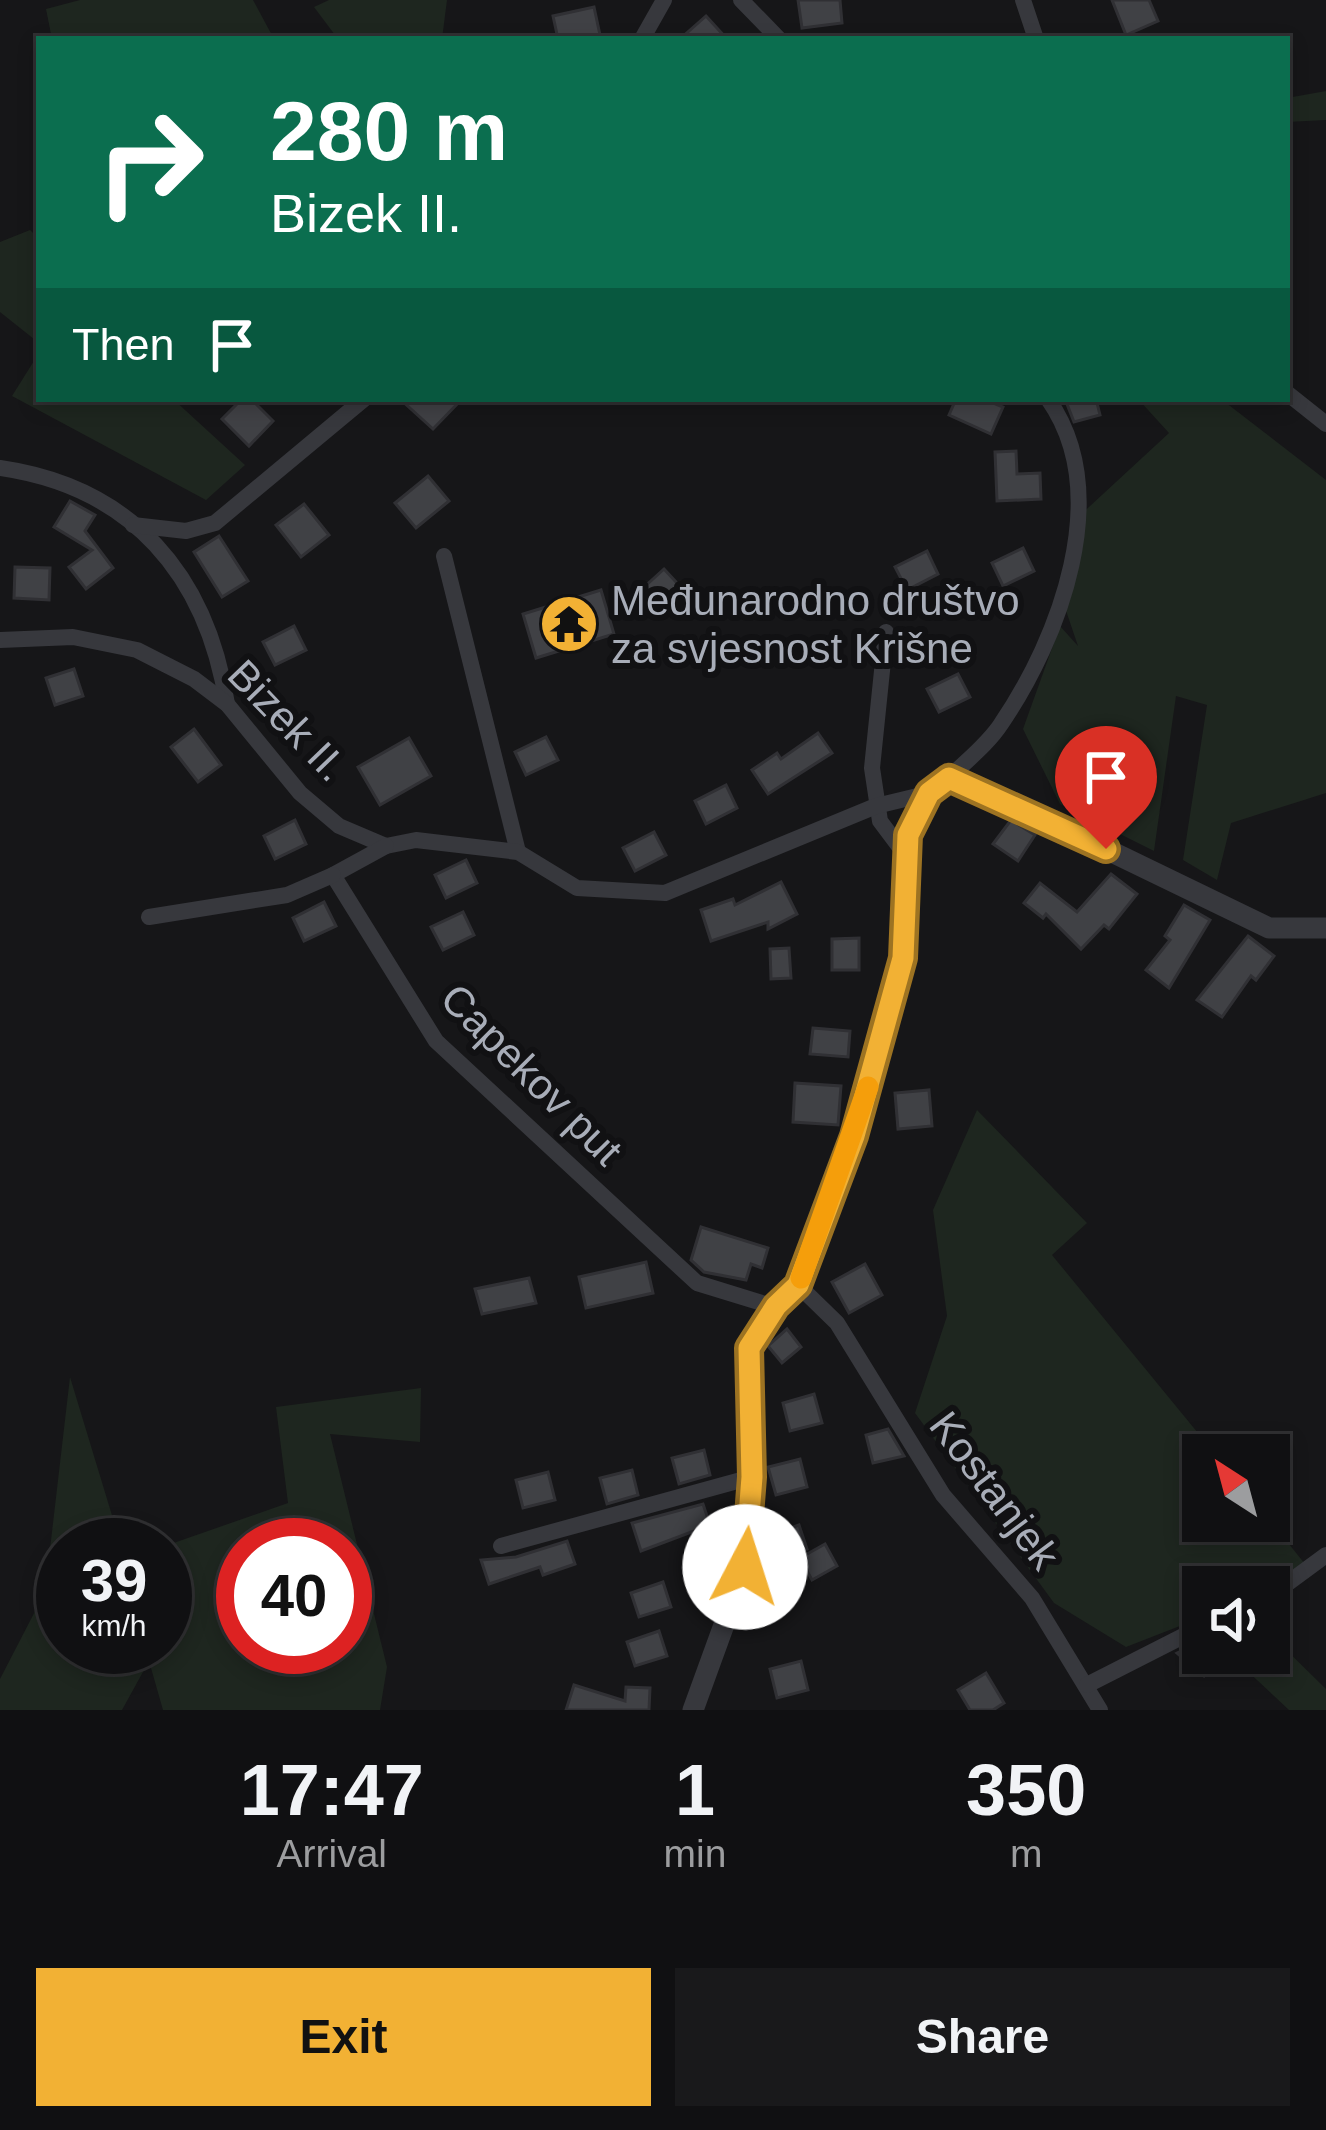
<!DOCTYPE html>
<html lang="en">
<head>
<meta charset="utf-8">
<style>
  body { margin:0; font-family:Helvetica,sans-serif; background:#19191b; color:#f1f3f6; height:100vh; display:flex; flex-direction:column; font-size:45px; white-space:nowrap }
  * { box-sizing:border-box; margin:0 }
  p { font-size:39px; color:#9c9d9f }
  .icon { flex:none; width:66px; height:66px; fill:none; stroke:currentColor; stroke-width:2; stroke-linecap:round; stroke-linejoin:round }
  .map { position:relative; height:1710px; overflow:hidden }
  .sheet { display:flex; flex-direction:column; background:#101012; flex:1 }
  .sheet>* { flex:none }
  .top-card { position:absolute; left:36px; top:36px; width:1254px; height:366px; border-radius:0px; box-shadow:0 6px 18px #0003,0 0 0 3px #303032; background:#0b6e4f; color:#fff; overflow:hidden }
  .needle { width:78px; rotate:324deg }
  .buttons { position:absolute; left:1182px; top:1434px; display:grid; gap:24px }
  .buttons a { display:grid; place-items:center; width:108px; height:108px; border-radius:0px; background:#101012; box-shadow:0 6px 18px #0003,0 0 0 3px #303032; font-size:60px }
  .speed { position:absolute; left:36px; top:1518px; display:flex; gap:24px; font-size:60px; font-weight:700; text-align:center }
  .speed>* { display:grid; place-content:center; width:156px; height:156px; border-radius:50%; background:#101012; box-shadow:0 6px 18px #0003,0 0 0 3px #303032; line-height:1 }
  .speed small { font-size:30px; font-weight:400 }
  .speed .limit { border:18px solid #d22; background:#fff; color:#111 }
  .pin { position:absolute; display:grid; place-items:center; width:102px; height:102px; color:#fff; margin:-123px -51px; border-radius:50% 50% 50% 0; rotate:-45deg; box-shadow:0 0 12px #0007 }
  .pin .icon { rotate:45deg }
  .me { position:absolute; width:132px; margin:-66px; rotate:5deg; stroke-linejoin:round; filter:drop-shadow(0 0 9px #0008) }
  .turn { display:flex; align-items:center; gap:42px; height:252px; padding:0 36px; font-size:54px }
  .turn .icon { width:156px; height:156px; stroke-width:2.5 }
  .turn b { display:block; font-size:84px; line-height:102px }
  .then { display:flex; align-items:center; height:114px; padding:0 36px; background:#0003; gap:24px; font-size:45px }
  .eta { display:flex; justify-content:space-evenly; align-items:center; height:204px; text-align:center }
  .eta b { font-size:72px; font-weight:600; line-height:84px }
  .primary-button { display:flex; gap:24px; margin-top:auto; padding:24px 36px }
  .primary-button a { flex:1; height:138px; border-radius:0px; background:#f2b134; color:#111; font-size:48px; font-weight:600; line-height:138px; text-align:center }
  .primary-button a+a { background:#19191b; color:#f1f3f6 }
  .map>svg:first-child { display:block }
</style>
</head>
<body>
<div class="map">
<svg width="1326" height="1710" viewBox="0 0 1326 1710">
  <rect width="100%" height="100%" fill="#161618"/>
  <!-- green -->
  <g fill="#1e261f" fill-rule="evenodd">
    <path d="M80 0H253L274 39H52L46 9Z"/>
    <path d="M329 0H447L442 39H338L314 7Z"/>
    <path d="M1326 91V120L1287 122V98Z"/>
    <path d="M30 230 39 239V343L0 312V242Z"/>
    <path d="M39 353V399H173L245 465 206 500 12 396Z"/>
    <path d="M1138 399H1221L1326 480V793L1231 823 1217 880 1183 860 1207 705 1176 696 1154 851 1060 804 1023 729 1060 626 1078 646 1060 593 1076 519 1169 433Z"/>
    <path d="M977 1110 1087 1223 1052 1255 1216 1455H1203V1521L1269 1519 1305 1564 1269 1587H1203V1617L1126 1647 1054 1603 915 1413 947 1316 933 1210Z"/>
    <path d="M70 1377 121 1545H63V1647H165V1546L288 1503 276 1407 421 1388 420 1442 330 1434 387 1667 380 1710H163L149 1661 122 1710H0V1679L45 1592ZM243 1545H345V1647H243Z"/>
    <path d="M1269 1633 1326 1689V1710H1289L1228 1653H1269Z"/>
  </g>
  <!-- building -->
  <g fill="#404145" stroke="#303034" stroke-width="3">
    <path d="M798 0H840L842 23 802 28Z"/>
    <path d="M1112 0H1149L1158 21 1126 35Z"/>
    <path d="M594 7 600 35 558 39 553 16Z"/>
    <path d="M706 16 727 39H680Z"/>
    <path d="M242 399H251L273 421 249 446 222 419Z"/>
    <path d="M400 399H462L433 429Z"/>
    <path d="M956 399H984L1003 407 991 434 949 415Z"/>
    <path d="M1065 399H1096L1100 415 1074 422Z"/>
    <path d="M1016 451 1017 474 1040 473 1041 499 997 501 995 452Z"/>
    <path d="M428 476 449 501 416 528 395 503Z"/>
    <path d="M70 501 95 515 85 531 113 568 86 589 69 567 92 550 54 527Z"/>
    <path d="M304 504 329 535 301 557 276 525Z"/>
    <path d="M219 536 248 581 222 597 194 552Z"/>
    <path d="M1023 548 1034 571 1003 586 992 563Z"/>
    <path d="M927 551 938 574 907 590 895 567Z"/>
    <path d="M15 567 50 568 49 600 14 598Z"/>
    <path d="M664 569 688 595 666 615 642 589Z"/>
    <path d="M601 590 614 634 536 658 523 614Z"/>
    <path d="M294 626 306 650 275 665 263 642Z"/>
    <path d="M74 669 83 696 55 705 46 678Z"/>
    <path d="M958 674 970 697 939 712 927 689Z"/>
    <path d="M194 729 221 765 198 782 171 747Z"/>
    <path d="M818 733 832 753 768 794 752 770 777 753 781 759Z"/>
    <path d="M546 737 558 760 526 775 515 752Z"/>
    <path d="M409 738 431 776 380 805 358 767Z"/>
    <path d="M726 785 737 808 706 824 695 801Z"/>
    <path d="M295 820 306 844 275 859 264 836Z"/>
    <path d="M1011 820 1035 835 1018 861 993 844Z"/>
    <path d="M654 832 666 855 635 871 623 848Z"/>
    <path d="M466 860 477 883 446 898 435 875Z"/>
    <path d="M1111 874 1137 894 1109 929 1104 925 1081 949 1046 914 1043 918 1024 903 1040 883 1077 912Z"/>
    <path d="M781 882 797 914 768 929V922L711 941 701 910 733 899 735 905Z"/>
    <path d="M324 902 336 926 304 941 293 918Z"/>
    <path d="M1184 905 1210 920 1169 988 1146 970 1170 940 1165 936Z"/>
    <path d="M463 912 474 935 443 950 431 927Z"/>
    <path d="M1248 936 1274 956 1256 980 1251 976 1222 1017 1197 1000Z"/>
    <path d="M859 938V970H832V939Z"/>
    <path d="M789 948 791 978 771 979 770 949Z"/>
    <path d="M813 1028 850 1031 848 1057 810 1054Z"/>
    <path d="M795 1083 841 1086 838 1125 793 1122Z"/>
    <path d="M929 1090 932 1126 898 1129 895 1093Z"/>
    <path d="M701 1227 768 1248 762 1268 751 1264 746 1280 704 1272 691 1260Z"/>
    <path d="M646 1262 653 1293 586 1308 579 1277Z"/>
    <path d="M865 1264 882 1295 849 1313 832 1282Z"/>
    <path d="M529 1278 536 1303 482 1314 475 1289Z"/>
    <path d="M787 1329 801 1347 782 1363 768 1346Z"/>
    <path d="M814 1394 822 1423 790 1431 783 1403Z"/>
    <path d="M888 1429 904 1456 873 1463 866 1435Z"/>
    <path d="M704 1450 710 1475 679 1484 672 1458Z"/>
    <path d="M800 1459 807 1487 776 1495 768 1467Z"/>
    <path d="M632 1470 638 1495 607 1504 600 1478Z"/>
    <path d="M548 1472 555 1500 523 1508 516 1480Z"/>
    <path d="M703 1504 710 1525 641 1551 632 1523Z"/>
    <path d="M799 1525 807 1549 775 1560 767 1536Z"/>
    <path d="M567 1541 575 1564 543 1575 540 1567 489 1584 481 1560 516 1557Z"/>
    <path d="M825 1544 837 1566 812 1580 800 1558Z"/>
    <path d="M663 1582 671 1607 639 1617 631 1593Z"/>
    <path d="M659 1631 667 1656 635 1666 627 1642Z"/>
    <path d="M1194 1645 1215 1663 1204 1676 1177 1653Z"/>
    <path d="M801 1661 808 1690 777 1698 770 1669Z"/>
    <path d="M986 1673 1004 1703 993 1710H970L958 1690Z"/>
    <path d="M574 1685 625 1701 626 1687 650 1688 649 1710H566Z"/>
  </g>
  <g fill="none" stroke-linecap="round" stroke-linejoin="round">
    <!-- minor -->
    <g stroke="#37383d" stroke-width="16">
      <path d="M741 0 779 39"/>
      <path d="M1023 0 1036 39"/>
      <path d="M642 39 664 0"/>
      <path d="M1287 393 1326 424"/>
      <path d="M0 468C132 487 207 575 227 704"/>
      <path d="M133 525 186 531 215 523 364 399"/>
      <path d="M444 556 518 852"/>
      <path d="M886 632 872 768 880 821 907 857"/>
      <path d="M0 640 73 637 137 650 194 679 227 704 300 793 339 826 386 846 416 840 518 852 577 888 665 893 876 806 930 793"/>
      <path d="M949 778C966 761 988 744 1001 724 1059 639 1115 494 1048 399"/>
      <path d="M386 846 333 875 436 1041 697 1283 775 1307"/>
      <path d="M149 917 287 895 333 875"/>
      <path d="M798 1285 837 1323 943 1495 1032 1598 1100 1710"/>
      <path d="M501 1546 752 1477"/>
      <path d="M1269 1597 1326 1555"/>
      <path d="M1087 1685 1203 1626"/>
    </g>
    <!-- tertiary -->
    <path stroke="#37383d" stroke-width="21" d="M693 1710 745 1567 752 1477 749 1348 775 1307 798 1285 854 1136 903 958 908 835 930 793 949 778 984 790 1269 928H1326"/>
  </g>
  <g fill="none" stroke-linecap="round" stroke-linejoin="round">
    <!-- route casing -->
    <g stroke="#9d7322" stroke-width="30">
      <path id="route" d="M745 1567 752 1477 749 1348 776 1306 798 1285 854 1136 903 958 908 835 929 793 949 778 1106 849"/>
    </g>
    <!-- route -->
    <use href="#route" stroke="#f2b134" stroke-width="21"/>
    <!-- slow -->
    <path stroke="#f59e0b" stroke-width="21" d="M801 1278 868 1087"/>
  </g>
  <!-- icons -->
  <defs>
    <g id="temple-disc" transform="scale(3)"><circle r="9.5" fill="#f2b134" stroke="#111113"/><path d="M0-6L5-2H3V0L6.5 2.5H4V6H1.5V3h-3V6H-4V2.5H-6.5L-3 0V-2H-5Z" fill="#111"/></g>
  </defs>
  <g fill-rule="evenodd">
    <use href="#temple-disc" x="569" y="624"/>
  </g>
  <g text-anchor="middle" stroke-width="12" stroke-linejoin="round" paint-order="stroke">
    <!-- poi labels -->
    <g font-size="42" fill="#a8adb8" stroke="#111113" text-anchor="start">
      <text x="611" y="615">Međunarodno društvo<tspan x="611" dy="48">za svjesnost Krišne</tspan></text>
    </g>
    <!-- street labels -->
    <g font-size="42" fill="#a8adb8" stroke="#111113">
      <text transform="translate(288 720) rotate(46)" y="15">Bizek II.</text>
      <text transform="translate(532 1074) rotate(45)" y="15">Capekov put</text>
      <text transform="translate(995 1490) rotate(53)" y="15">Kostanjek</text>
    </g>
  </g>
</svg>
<div class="buttons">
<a><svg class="needle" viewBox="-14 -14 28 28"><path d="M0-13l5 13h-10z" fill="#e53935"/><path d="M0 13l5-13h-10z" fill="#9c9d9f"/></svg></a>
<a><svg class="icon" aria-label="sound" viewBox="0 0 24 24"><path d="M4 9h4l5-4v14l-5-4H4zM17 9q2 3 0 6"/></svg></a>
</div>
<div class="speed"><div>39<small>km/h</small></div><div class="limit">40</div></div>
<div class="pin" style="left:1106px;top:849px;background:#d93025"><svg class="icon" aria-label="arrive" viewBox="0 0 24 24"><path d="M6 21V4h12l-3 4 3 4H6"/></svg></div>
<svg class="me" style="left:745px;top:1567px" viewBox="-20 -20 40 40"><circle r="19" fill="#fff"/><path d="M0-13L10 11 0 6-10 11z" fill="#f2b134"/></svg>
<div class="top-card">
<div class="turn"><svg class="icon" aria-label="right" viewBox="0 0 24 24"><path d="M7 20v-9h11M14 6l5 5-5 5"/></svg><div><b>280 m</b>Bizek II.</div></div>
<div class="then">Then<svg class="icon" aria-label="arrive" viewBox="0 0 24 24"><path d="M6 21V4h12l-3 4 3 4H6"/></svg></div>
</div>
</div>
<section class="sheet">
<div class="eta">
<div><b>17:47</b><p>Arrival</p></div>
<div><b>1</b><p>min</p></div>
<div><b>350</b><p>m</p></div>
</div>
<div class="primary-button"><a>Exit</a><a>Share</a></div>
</section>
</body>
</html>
